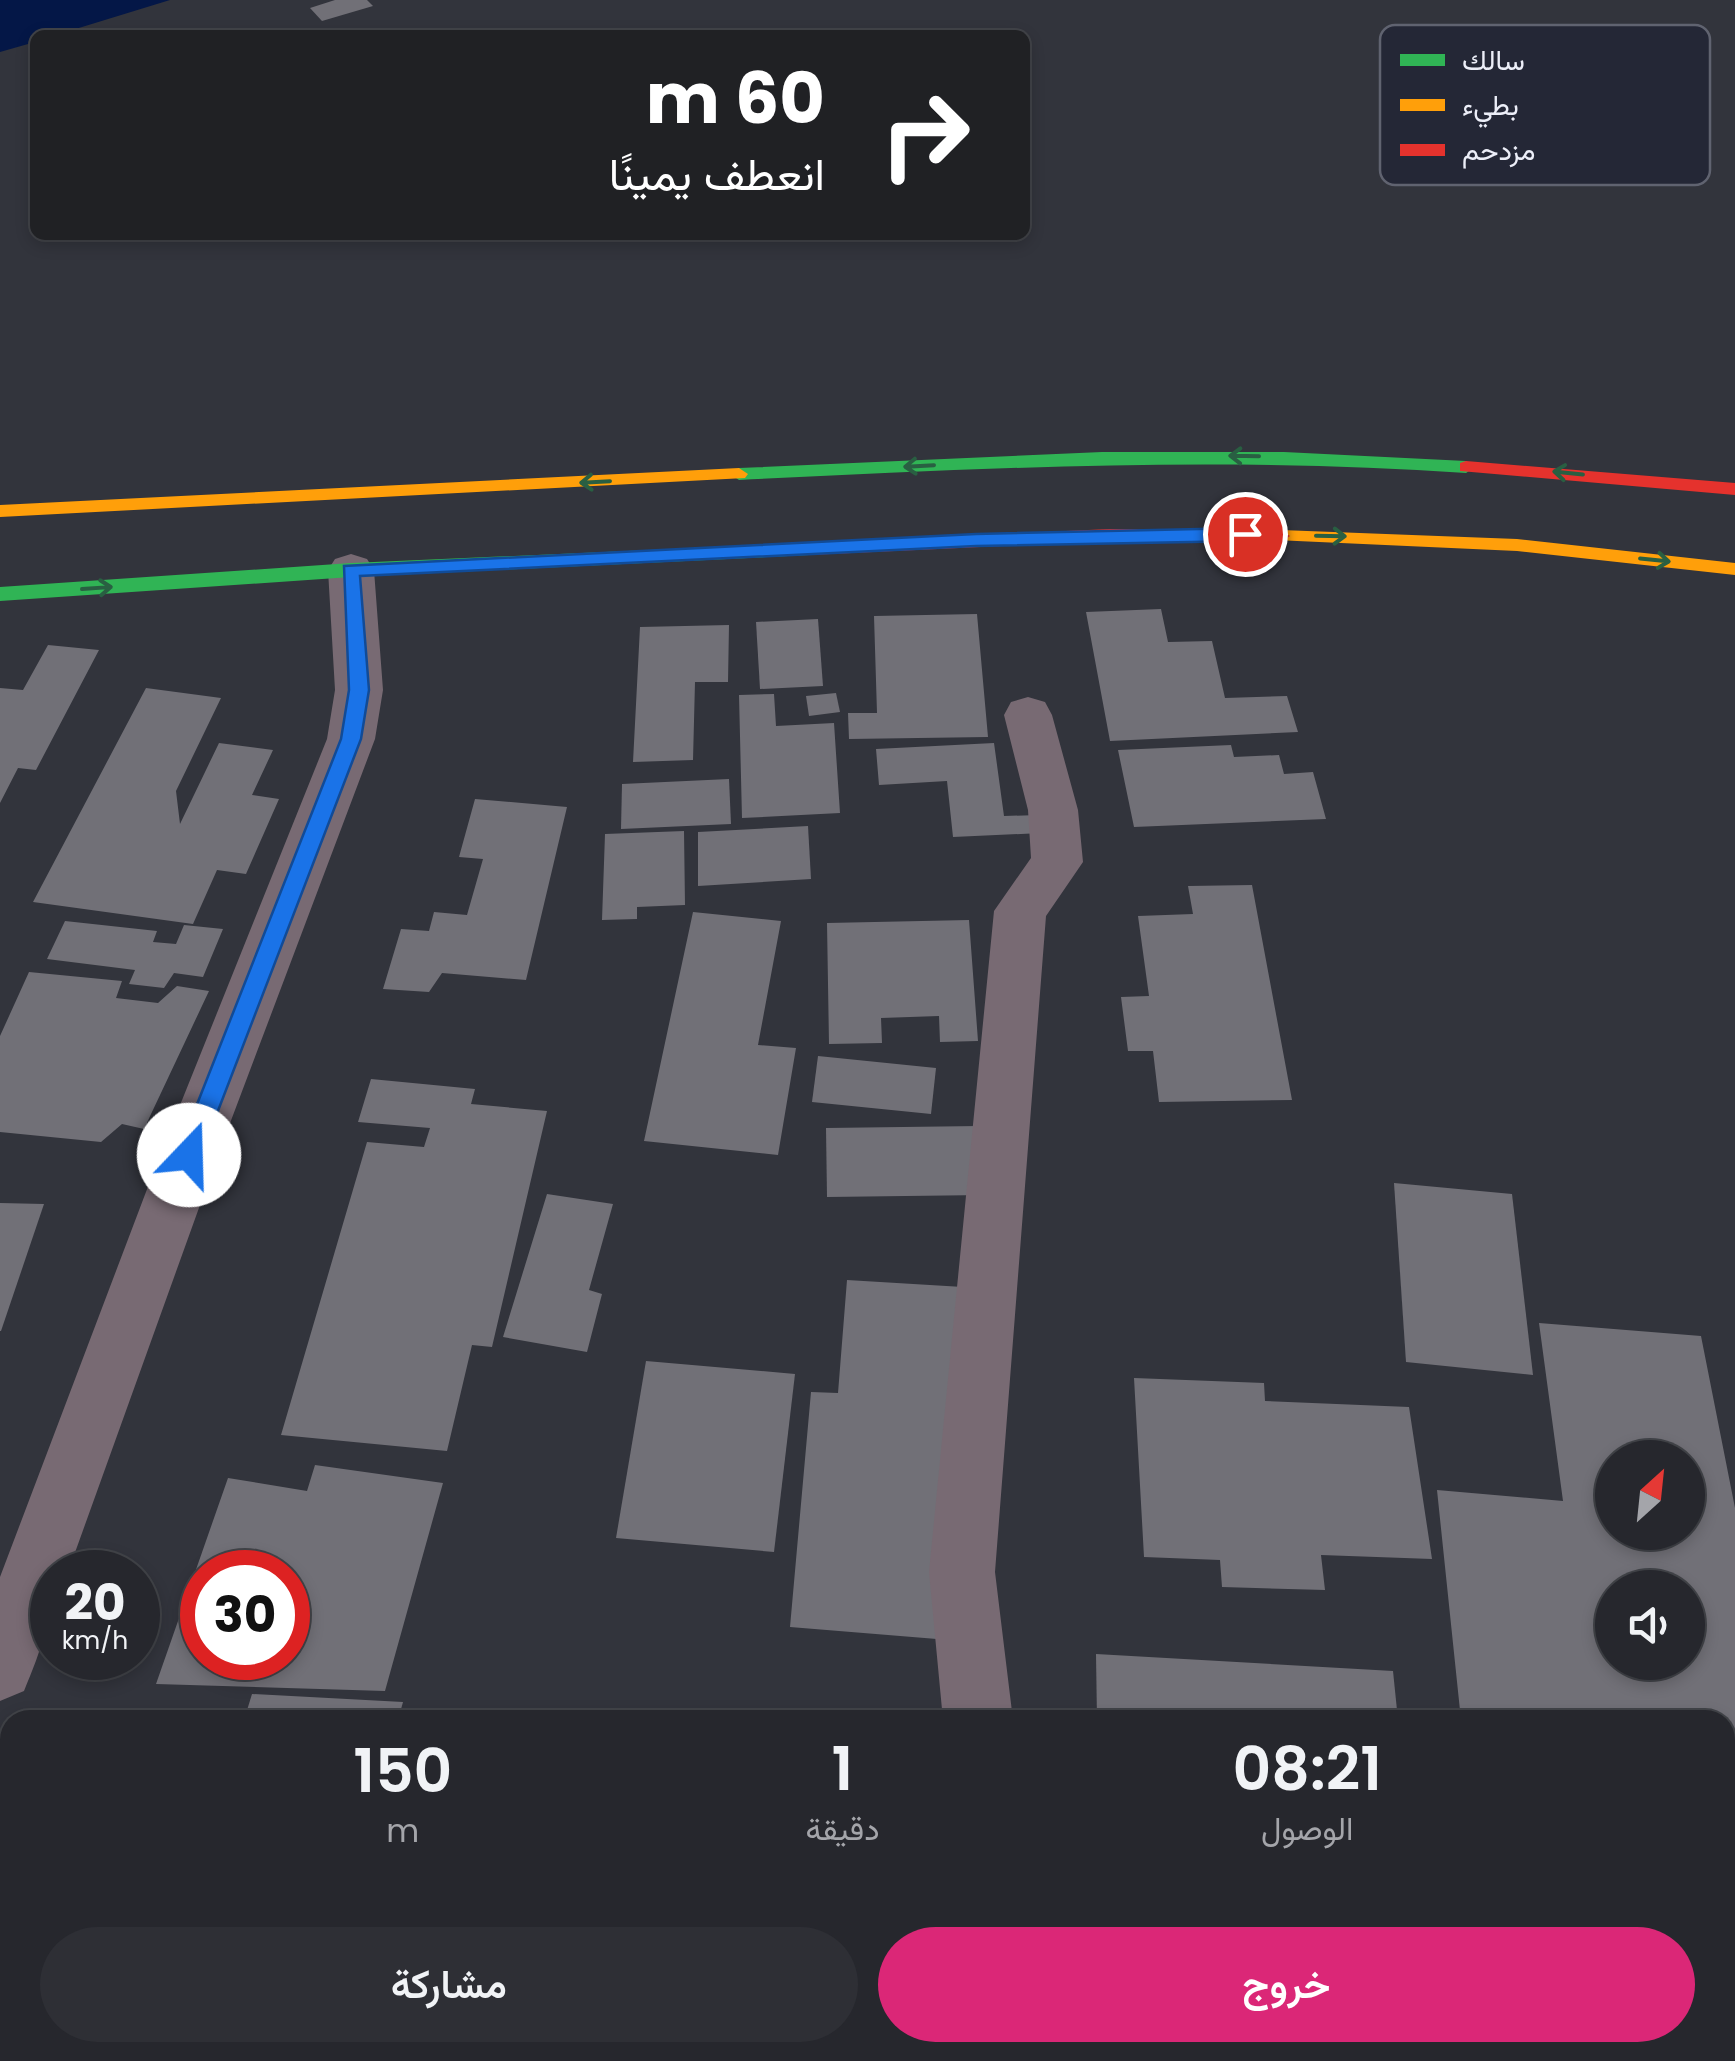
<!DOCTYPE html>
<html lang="ar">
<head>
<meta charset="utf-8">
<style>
  body { margin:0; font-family:Poppins,Vazirmatn,sans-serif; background:#2e2f35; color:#f1f3f6; direction:rtl; height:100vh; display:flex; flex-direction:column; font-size:38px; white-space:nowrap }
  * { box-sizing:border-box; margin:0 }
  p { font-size:32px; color:#a4a5aa }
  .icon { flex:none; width:55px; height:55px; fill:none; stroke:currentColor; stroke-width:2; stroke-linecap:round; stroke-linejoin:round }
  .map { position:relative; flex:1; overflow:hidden; direction:ltr }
  .panel { position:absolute; left:0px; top:1710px; width:1735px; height:352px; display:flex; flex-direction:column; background:#26272d; border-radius:30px 30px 0 0; box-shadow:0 5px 15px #0003,0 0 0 2px #424449; direction:rtl }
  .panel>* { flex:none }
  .top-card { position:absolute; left:30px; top:30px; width:1000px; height:210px; border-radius:15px; box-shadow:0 5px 15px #0003,0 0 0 2px #424449; direction:rtl; background:#202124; color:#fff; overflow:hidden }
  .needle { width:65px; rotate:27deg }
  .buttons { position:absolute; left:1595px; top:1440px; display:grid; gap:20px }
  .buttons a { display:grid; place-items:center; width:110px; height:110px; border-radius:50%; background:#26272d; box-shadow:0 5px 15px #0003,0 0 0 2px #424449; font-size:50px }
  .speed { position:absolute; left:30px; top:1550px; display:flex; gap:20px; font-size:50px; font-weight:700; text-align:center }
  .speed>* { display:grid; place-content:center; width:130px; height:130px; border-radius:50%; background:#26272d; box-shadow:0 5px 15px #0003,0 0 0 2px #424449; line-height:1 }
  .speed small { font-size:25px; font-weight:400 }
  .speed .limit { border:15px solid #d22; background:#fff; color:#111 }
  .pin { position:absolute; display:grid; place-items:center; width:85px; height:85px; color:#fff; margin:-42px; border:5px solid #fff; border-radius:50%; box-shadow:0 2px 10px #0007 }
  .me { position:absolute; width:110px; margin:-55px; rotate:21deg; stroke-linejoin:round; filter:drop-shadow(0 0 8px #0008) }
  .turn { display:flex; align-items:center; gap:35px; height:210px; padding:0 40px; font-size:45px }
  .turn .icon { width:130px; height:130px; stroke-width:2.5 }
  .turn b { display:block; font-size:70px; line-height:85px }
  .eta { display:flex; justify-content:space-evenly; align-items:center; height:170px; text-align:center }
  .eta b { font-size:60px; font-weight:600; line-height:70px }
  .cta { display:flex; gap:20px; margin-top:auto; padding:20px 40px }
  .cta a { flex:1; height:115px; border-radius:60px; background:#db2777; color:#fff; font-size:40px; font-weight:600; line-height:115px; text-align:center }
  .cta a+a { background:#2e2f35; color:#f1f3f6 }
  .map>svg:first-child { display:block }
</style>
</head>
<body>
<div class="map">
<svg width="1735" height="2061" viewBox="0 0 1735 2061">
  <rect width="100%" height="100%" fill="#32343c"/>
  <!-- water -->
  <path fill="#041747" d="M0 0H170L56 35H35V42L0 52Z"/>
  <!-- building -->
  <g fill="#717077" fill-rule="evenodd">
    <path d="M335 0H367L373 6 322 21 310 8Z"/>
    <path d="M1161 609 1168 642 1212 641 1225 698 1287 696 1298 732 1110 741 1086 612Z"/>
    <path d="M977 614 988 737 849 739 848 713H877L874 616Z"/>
    <path d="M818 619 823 686 760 689 756 622Z"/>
    <path d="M729 625 728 682H695L693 760 633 762 640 627Z"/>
    <path d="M48 645 99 650 36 770 18 768 0 803V688L23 690Z"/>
    <path d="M146 688 221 698 176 791 180 824 219 743 273 750 252 795 279 799 246 874 217 870 193 924 33 902Z"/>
    <path d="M836 693 840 712 809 716 806 696Z"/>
    <path d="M774 694 776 726 834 723 840 813 742 818 739 695Z"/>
    <path d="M994 743 1004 816 1039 815 1041 833 953 837 947 781 879 785 876 749Z"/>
    <path d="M1231 745 1234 757 1279 755 1284 774 1313 772 1326 819 1134 827 1118 750Z"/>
    <path d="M729 779 731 824 621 829 622 784Z"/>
    <path d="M475 799 567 807 526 980 442 973 429 992 383 989 401 929 429 931 434 912 467 915 483 859 459 857Z"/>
    <path d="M808 826 811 879 698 886V832Z"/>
    <path d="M684 831 685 905 637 907V919L602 920 605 834Z"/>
    <path d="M1252 885 1292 1100 1159 1102 1153 1051H1128L1121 997 1149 996 1138 916 1193 914 1188 886Z"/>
    <path d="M693 912 781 921 758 1045 796 1048 778 1155 644 1141Z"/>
    <path d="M969 920 978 1041 940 1042 939 1016 881 1018 882 1043 829 1044 827 923Z"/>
    <path d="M65 921 157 931 153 942 176 944 184 925 223 929 203 977 174 973 164 988 129 984 135 970 47 959Z"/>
    <path d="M29 972 122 981 116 998 158 1003 177 986 209 991 144 1129 122 1124 101 1142 0 1132V1036Z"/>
    <path d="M818 1056 936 1068 931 1114 812 1102Z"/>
    <path d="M371 1079 475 1089 471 1104 547 1111 492 1347 472 1345 447 1451 281 1435 367 1142 424 1147 430 1128 358 1122Z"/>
    <path d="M979 1126 985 1195 827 1197 826 1128Z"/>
    <path d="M1394 1183 1512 1194 1533 1375 1406 1362Z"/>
    <path d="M547 1194 613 1204 589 1290 602 1294 587 1352 503 1337Z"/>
    <path d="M0 1203 44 1204 1 1331H0Z"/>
    <path d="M847 1280 963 1287 949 1640 790 1627 811 1392 838 1393Z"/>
    <path d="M1539 1323 1701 1336 1735 1508V1944L1725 1943V1720H1461L1437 1490 1563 1501ZM1612 1458H1688V1532H1612ZM1612 1588H1688V1662H1612Z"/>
    <path d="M646 1361 795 1374 774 1552 616 1538Z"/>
    <path d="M1134 1378 1264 1383 1265 1401 1409 1407 1432 1559 1321 1555 1325 1590 1222 1587 1220 1560 1144 1557Z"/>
    <path d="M315 1465 443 1483 385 1691 156 1684 228 1478 307 1491ZM202 1572H288V1658H202Z"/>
    <path d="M1096 1654 1393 1671 1398 1720H1097Z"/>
    <path d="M252 1694 403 1702 398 1720H244Z"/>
    <path d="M105 1711 213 1717V1720H101Z"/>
    <path d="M1725 1998H1735V2061H1631L1629 2052H1725Z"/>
    <path d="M44 2052H102L99 2061H40Z"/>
    <path d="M114 2052H201L199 2061H112Z"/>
    <path d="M301 2052H387L385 2061H299Z"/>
    <path d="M435 2052H642L640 2061H433Z"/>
    <path d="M1257 2052H1393L1394 2061H1257Z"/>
    <path d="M1409 2052H1602L1603 2061H1410Z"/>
  </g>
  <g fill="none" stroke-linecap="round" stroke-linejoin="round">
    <!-- street -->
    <g fill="#786a73" fill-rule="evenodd">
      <path d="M351 554 367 559 374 570 383 690 375 739 218 1155 68 1572H52C52 1619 42 1648 24 1691L0 1701V1577L160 1155 327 739 335 690 328 570 335 559Z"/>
      <path d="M1028 697 1045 702 1052 715 1078 810 1083 862 1046 916 995 1572 1013 1720H943L929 1572 994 911 1031 858 1028 810 1004 715 1011 702Z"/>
      <rect x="984" y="2052" width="76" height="9"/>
    </g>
    <!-- fast -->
    <g fill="#30b455" fill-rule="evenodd">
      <path d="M1102 452H1284L1466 461 1475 467 1466 473C1223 456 982 468 739 480L730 474 739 468Z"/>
      <path d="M809 543 818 549 809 555 351 577 0 601V587L351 563Z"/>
    </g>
    <!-- slow -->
    <g fill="#ff9f0a" fill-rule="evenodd">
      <path d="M739 468 748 474 745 478 0 517V505Z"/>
      <path d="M1281 530 1517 539 1735 563V575L1517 551 1275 540 1272 536Z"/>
    </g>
    <!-- jam -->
    <g fill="#e5322d" fill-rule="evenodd">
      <path d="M1466 461 1735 483V495L1460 471V463Z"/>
      <path d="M1110 529 1281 530 1290 536 1281 542 1110 541 809 555 800 549 809 543Z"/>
    </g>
  </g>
  <!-- one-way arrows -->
  <defs><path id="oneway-shaft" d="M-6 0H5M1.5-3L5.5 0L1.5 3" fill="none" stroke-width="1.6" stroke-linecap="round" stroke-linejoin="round" transform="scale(2.5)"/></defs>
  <g stroke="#295f42">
    <use href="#oneway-shaft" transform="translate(1244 456) rotate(-179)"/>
    <use href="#oneway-shaft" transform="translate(919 466) rotate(177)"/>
    <use href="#oneway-shaft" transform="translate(1568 473) rotate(-174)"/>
    <use href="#oneway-shaft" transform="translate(595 482) rotate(177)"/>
    <use href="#oneway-shaft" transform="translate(1331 536) rotate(1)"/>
    <use href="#oneway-shaft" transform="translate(1655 560) rotate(6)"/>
    <use href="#oneway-shaft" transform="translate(97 588) rotate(-4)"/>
  </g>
  <!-- route -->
  <path fill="#1a73e8" stroke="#114b97" stroke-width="2.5" d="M1245 528 1254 534 1245 541 976 546 360 576 369 690 361 739 201 1155 189 1165 181 1162 177 1155 341 739 349 690 344 566 976 534Z"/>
  <!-- legend -->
  <rect x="1380" y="25" width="330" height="160" rx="15" fill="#242736" stroke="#606370" stroke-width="2.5"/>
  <rect x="1400" y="54" width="45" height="12" fill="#30b455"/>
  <rect x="1400" y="99" width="45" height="12" fill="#ff9f0a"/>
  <rect x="1400" y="144" width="45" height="12" fill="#e5322d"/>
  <g font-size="28" fill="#eceef8">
    <text x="1462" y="70">سالك</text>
    <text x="1462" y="115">بطيء</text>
    <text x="1462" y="160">مزدحم</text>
  </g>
</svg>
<div class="buttons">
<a><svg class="needle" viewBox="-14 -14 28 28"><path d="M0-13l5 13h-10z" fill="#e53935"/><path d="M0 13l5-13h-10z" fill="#a4a5aa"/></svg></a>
<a><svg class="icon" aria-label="sound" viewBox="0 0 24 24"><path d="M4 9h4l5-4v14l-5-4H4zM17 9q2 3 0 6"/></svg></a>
</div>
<div class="speed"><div>20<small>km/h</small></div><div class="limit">30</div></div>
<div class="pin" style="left:1245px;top:534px;background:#d93025"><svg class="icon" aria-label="arrive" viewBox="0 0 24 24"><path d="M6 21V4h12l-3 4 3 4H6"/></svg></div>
<svg class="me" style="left:189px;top:1155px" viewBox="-20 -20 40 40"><circle r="19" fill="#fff"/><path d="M0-13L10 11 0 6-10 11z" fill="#1a73e8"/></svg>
<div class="top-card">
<div class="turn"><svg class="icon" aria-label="right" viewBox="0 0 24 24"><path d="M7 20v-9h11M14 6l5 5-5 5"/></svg><div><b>60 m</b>انعطف يمينًا</div></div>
</div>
<section class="panel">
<div class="eta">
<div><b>08:21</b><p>الوصول</p></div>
<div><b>1</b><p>دقيقة</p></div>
<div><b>150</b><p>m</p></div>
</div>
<div class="cta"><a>خروج</a><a>مشاركة</a></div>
</section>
</div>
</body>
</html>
